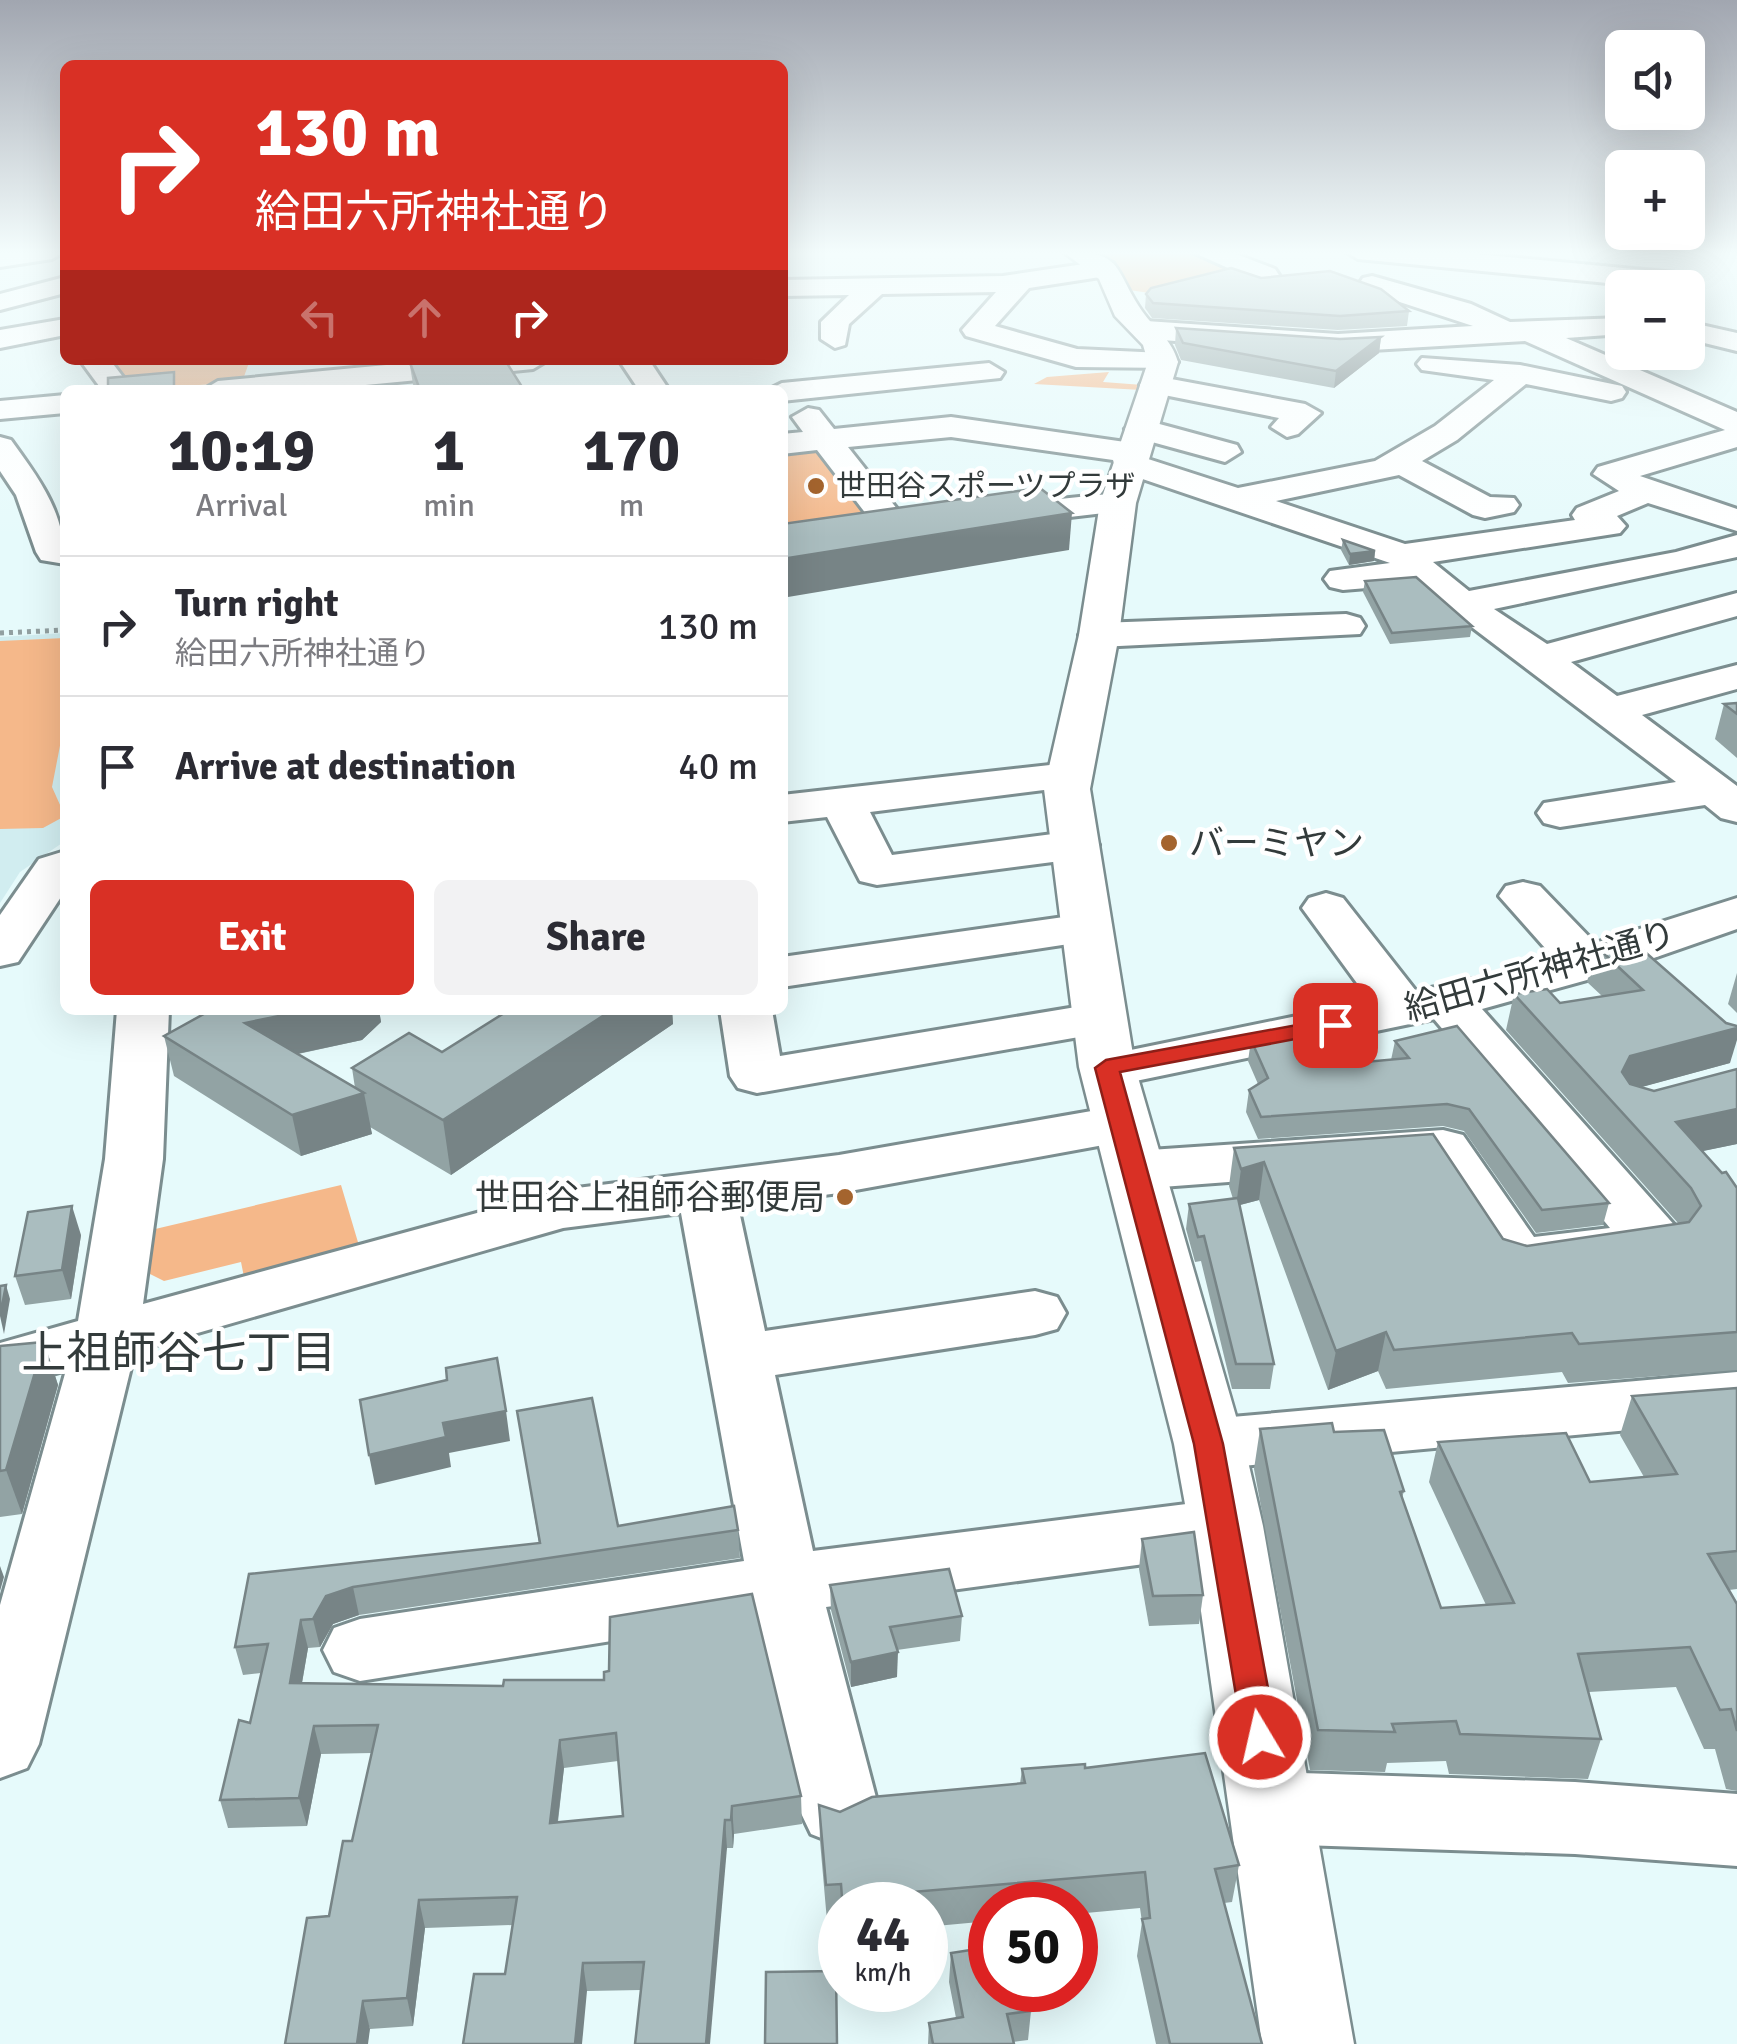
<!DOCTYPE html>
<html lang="en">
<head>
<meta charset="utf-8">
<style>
  body { margin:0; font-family:Signika,"Noto Sans JP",sans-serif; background:#f2f2f3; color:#2b2b33; height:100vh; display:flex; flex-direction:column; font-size:38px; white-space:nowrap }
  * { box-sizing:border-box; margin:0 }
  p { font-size:32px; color:#7c7c81 }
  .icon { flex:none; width:55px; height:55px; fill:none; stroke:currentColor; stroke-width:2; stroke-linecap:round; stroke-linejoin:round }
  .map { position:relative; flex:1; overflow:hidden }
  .panel { position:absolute; left:60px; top:385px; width:728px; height:630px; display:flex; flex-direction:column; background:#fff; border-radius:15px; box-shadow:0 10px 40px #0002 }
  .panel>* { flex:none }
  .guide { position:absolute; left:60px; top:60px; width:728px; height:305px; border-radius:15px; box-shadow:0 10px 40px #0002; background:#d93025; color:#fff; overflow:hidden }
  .fabs { position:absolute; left:1605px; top:30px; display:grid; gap:20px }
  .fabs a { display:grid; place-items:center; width:100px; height:100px; border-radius:15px; background:#fff; box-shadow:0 10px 40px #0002; font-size:50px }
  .speed { position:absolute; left:818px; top:1882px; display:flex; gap:20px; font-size:50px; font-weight:700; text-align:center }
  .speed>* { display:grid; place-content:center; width:130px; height:130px; border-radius:50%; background:#fff; box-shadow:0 10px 40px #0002; line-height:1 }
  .speed small { font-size:25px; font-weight:400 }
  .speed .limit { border:15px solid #d22; background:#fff; color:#111 }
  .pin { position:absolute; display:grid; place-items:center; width:85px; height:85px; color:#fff; margin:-42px; border-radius:20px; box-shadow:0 5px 15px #0006 }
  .me { position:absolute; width:110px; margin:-55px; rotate:351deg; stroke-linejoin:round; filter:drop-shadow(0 0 8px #0008) }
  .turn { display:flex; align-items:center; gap:35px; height:210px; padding:0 30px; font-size:45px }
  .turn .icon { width:130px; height:130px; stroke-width:2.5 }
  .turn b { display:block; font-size:70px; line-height:85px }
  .lanes { display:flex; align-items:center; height:95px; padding:0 30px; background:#0003; justify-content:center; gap:50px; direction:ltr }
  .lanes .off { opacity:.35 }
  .eta { display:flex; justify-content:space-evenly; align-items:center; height:170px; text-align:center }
  .eta b { font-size:60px; font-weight:700; line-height:70px }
  .primary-button { display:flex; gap:20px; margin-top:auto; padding:20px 30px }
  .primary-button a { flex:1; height:115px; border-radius:15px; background:#d93025; color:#fff; font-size:40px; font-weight:700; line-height:115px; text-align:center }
  .primary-button a+a { background:#f2f2f3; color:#2b2b33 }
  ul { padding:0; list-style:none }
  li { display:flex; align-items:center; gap:30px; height:140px; padding:0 30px; border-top:2px solid #e1e1e2 }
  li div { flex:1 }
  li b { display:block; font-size:38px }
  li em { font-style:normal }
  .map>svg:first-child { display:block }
</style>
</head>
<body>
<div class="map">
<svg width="1737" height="2044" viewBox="0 0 1737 2044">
  <rect width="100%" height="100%" fill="#e6fafb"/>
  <!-- built -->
  <path fill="#d1edf0" d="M65 633V841L20 872 0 903V637Z"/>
  <!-- green -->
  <g fill="#f5b88a">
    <path d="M1085 251H1209L1310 284 1177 297 1129 290 1118 274Z"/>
    <path d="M124 360H250L242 382 129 390 109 362Z"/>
    <path d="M1109 372 1103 382 1143 385 1142 390 1034 384 1047 377Z"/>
    <path d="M816 443 882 525 783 541V447Z"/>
    <path d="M65 638V720L52 787 65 816 43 828 0 829V641Z"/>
    <path d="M341 1185 360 1249 245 1282 241 1262 164 1281 148 1273 151 1230Z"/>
  </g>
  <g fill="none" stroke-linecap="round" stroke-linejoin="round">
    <!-- minor casing -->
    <g stroke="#7b8d8f" stroke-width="6">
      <g id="minor">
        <path d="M0 251H65L52 259 0 267Z"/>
        <path d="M1190 251H1228L1275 269 1279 275 1265 287H1247L1246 276Z"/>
        <path d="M1345 251H1445L1686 274 1699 282 1688 290 1660 288 1358 259Z"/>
        <path d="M1104 261 1113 263 1117 269 1113 275 1029 288 995 326 1077 349 1163 353 1173 356 1178 362 1173 368 1076 367 966 336 962 330 996 292 882 294 849 324 845 345 835 348 821 339V322L849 295 782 296V280L1003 276Z"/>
        <path d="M1372 276 1471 304 1510 322 1622 318V334L1566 338 1737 412V447L1640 476 1737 509V531L1648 503 1617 516 1626 526 1620 533 1433 562 1469 591 1676 552 1737 535V557L1494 609 1547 644 1737 593V616L1571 662 1617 696 1737 665V689L1642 715 1737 786V822L1721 818 1705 805 1560 827 1544 823 1537 813 1544 803 1676 782 1415 584 1343 590 1330 587 1324 579 1330 571 1390 563 1116 470 1113 460 951 437 848 447 913 529 907 536H883L817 450 782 454V434L803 432 792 417 808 408 819 410 834 429 951 417 1132 443 1144 446 1148 453 1145 458 1238 488 1375 461 1435 426 1494 380 1422 370 1417 364 1422 358 1520 365 1622 386 1626 392 1622 398 1611 401 1526 384 1457 440 1422 461 1490 497 1514 498 1519 505 1514 512 1485 518 1473 515 1399 475 1276 501 1405 544 1575 520 1572 515 1577 508 1619 491 1593 474 1598 467 1725 430 1525 341 1338 352 1146 339 1132 330 1146 321 1338 334 1473 326 1363 290 1359 284 1363 278Z"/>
        <path d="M65 277V293L0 310V294Z"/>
        <path d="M65 319V335L0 348V330Z"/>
        <path d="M1688 322 1737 333V351L1688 339Z"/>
        <path d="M80 360H110L133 390H102Z"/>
        <path d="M439 360H548L533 369 313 390H203L218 381Z"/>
        <path d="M619 360H649L669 390H639Z"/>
        <path d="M989 363 1004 372 1000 378 782 401V390H768L782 383Z"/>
        <path d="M1155 376 1305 404 1321 413 1298 434 1287 437 1271 427 1279 418 1144 391 1140 385 1144 379Z"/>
        <path d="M65 395V413L0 419V401Z"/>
        <path d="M1141 419 1237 445 1241 452 1225 462 1130 436 1125 429Z"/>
        <path d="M0 437 11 440C40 480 65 513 65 564L41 560 36 552 16 495 0 471Z"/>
        <path d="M1118 493 1130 496 1135 503 1130 510 992 526 980 523 975 516 980 509 992 506Z"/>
        <path d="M1346 614 1360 618 1365 626 1360 634 1099 647 1085 643 1079 635 1085 627 1099 623Z"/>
        <path d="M1068 763 1084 767 1090 776 1084 785 870 812 892 855 1076 831 1092 835 1099 845 1092 855 1076 859 877 885 860 881 827 817 782 822V795Z"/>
        <path d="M65 851V891L18 962 0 966V915L39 859Z"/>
        <path d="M1523 882 1540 886 1595 943 1737 898V929L1605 975 1482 1009 1677 1228 1686 1242 1677 1256 1518 1281 1497 1275 1427 1167 1135 1189 1115 1183 1106 1170 1115 1157 1135 1151 1443 1130 1463 1135 1534 1237 1610 1228 1434 1019 1126 1083 1088 1079 1080 1067 1088 1055 1126 1051 1370 1001 1302 908 1309 898 1326 893 1343 898 1416 991 1499 974 1553 957 1499 896 1506 886Z"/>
        <path d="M1085 914 1102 919 1110 929 1102 939 782 987V957Z"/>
        <path d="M1100 1003 1119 1008 1126 1019 1119 1030 757 1093 738 1088 730 1076 720 1010H772L780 1056Z"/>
        <path d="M117 1010H169L163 1159 143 1304 561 1190 839 1155 1120 1106 1140 1112 1148 1124 1140 1136 1120 1142 839 1193 738 1206 765 1331 1035 1291 1057 1297 1066 1313 1057 1329 1035 1335 775 1375 813 1551 1226 1499 1251 1507 1261 1526 1251 1545 1226 1553 826 1607 879 1809 867 1834 839 1845 811 1834 799 1809 756 1618 360 1681 334 1672 323 1650 334 1628 360 1619 744 1561 681 1213 563 1228 135 1351 39 1744 27 1768 0 1778V1605L66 1370 0 1389V1343L78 1321 105 1159Z"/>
        <path d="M1737 1372V1420L1209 1469 1185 1462 1175 1444 1185 1426 1209 1419Z"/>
        <path d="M1271 1772 1575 1782 1737 1794V1866L1575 1854 1271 1844 1243 1833 1231 1808 1243 1783Z"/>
      </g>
    </g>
    <!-- major casing -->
    <g stroke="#7b8d8f" stroke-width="5">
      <path id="major" d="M1062 251C1125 251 1113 269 1142 311 1156 331 1171 338 1178 362L1136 503 1119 635 1090 789 1135 1067 1244 1444 1263 1526 1354 2044H1262L1189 1526 1174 1444 1079 1067 1044 789 1079 635 1100 503 1148 362 1143 345 1115 316 1099 279Z"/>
    </g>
    <!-- path -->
    <path stroke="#92a0a1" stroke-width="5" stroke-dasharray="4 5" stroke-linecap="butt" d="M0 633 65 630"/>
    <!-- minor -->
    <use href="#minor" fill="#fff" fill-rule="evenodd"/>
    <!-- major -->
    <use href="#major" fill="#fff" fill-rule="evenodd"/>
  </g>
  <!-- wall -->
  <g fill="#92a3a4" fill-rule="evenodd">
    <path d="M1261 278 1409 311 1407 326 1338 330 1152 318 1145 308 1146 294Z"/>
    <path d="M1176 328 1340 339 1381 337 1379 353 1334 388 1181 360 1175 345Z"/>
    <path d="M409 360 524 390H414Z"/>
    <path d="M1343 540 1375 551 1374 561 1349 565 1341 550Z"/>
    <path d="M1365 581 1472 626 1470 637 1390 644 1363 592Z"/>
    <path d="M1737 703V758L1715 739 1724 704Z"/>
    <path d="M1596 946 1730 1063 1641 1087 1654 1091 1737 1069V1144L1702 1151 1737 1188V1370L1568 1383 1562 1372 1386 1389 1378 1371 1328 1390 1259 1200 1240 1205 1274 1364 1270 1389H1232L1201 1261 1195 1262 1186 1229 1189 1204 1233 1199 1229 1186 1234 1148 1527 1246 1678 1223 1506 1030 1514 994 1560 1003 1602 996 1587 982Z"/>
    <path d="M1737 973V1013L1728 1004Z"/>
    <path d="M211 1010H379L381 1022 362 1040 298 1054 355 1088 352 1068 442 1052 509 1010H672L673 1024 451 1175 370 1127 372 1134 301 1156 174 1076 164 1036Z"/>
    <path d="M1251 1040 1302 1054 1321 1066 1391 1060 1395 1041 1609 1203 1603 1225 1536 1233 1464 1131 1443 1126 1258 1139 1246 1112 1249 1090 1258 1084 1248 1061Z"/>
    <path d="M81 1235 71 1299 25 1305 15 1276Z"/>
    <path d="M44 1342 58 1385 22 1514 0 1517V1346Z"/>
    <path d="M1737 1388V1589L1729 1590 1737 1604V1791L1726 1789 1715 1749H1704L1676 1687 1589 1692 1601 1739 1588 1779 1449 1774 1446 1761 1387 1763 1385 1772 1310 1770 1254 1469 1260 1429 1334 1432 1404 1491 1402 1498 1441 1608 1486 1605 1429 1482 1438 1442 1590 1482 1644 1477 1620 1435 1632 1396Z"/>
    <path d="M517 1411 618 1526 738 1530 740 1558 359 1615 333 1624 320 1647 308 1648 302 1683 503 1686 801 1796 802 1824 734 1834 733 1848H727L641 1990 587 1991 505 1974 512 1925 425 1928 413 2026 370 2029 329 1916 352 1841 372 1753 321 1754 307 1826 228 1828 220 1800 250 1723 261 1673 243 1675 235 1647 249 1574 539 1543ZM618 1761 623 1816 558 1822 564 1768Z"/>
    <path d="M1142 1539 1203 1595 1199 1624 1149 1626 1139 1569Z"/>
    <path d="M830 1585 962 1616 960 1641 897 1650V1677L851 1687 831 1610Z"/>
    <path d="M1085 1768 1239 1865 1232 1902 1224 1903 1262 2044H1156L1137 1956 1142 1922 1140 1908 1075 1914V1905H990V1921L925 1927V1905H840V1920L827 1921 820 1841 819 1805 840 1812 1020 1784 1022 1769Z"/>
    <path d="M951 1953 1031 2011 1028 2040 1013 2042 1014 2044H928L929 2023 956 2018 949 1982Z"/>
  </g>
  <!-- shaded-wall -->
  <g fill="#778486">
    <path d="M1381 337 1379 353 1334 388 1336 371Z"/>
    <path d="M1072 513 1069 550 782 598V559Z"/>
    <path d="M1375 551 1374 561 1349 565 1350 554Z"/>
    <path d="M308 1010H379L381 1022 362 1040 254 1063 245 1023Z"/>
    <path d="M612 1010H672L673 1024 451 1175 443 1120Z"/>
    <path d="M1737 1028V1040L1730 1063 1620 1093 1622 1072 1630 1056Z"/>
    <path d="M364 1093 372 1134 301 1156 292 1115Z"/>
    <path d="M1737 1109V1144L1665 1159 1676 1122Z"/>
    <path d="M1264 1162 1259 1200 1236 1206 1241 1169Z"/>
    <path d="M72 1206 81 1235 71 1299 62 1270Z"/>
    <path d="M6 1285 10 1299 4 1334 0 1316Z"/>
    <path d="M1386 1332 1378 1371 1328 1390 1336 1351Z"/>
    <path d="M44 1342 58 1385 22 1514 6 1470Z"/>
    <path d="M506 1411 510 1441 449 1453 451 1467 375 1485 369 1455 443 1423Z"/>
    <path d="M0 1566 4 1577 0 1591Z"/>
    <path d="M353 1587 359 1615 333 1624 320 1647 313 1619 326 1596Z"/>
    <path d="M301 1620 308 1648 297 1711 290 1683Z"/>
    <path d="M898 1652 897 1677 851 1687V1662Z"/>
    <path d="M314 1726 321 1754 307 1826 299 1798Z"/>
    <path d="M560 1740 564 1768 554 1851 550 1823Z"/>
    <path d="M732 1806 734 1834 733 1848 731 1820Z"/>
    <path d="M725 1820 727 1848 710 2044H706Z"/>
    <path d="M419 1900 425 1928 413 2026 407 1998Z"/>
    <path d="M583 1963 587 1991 582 2044H575Z"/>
    <path d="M363 2001 370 2029 368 2044H357Z"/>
  </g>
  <!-- building -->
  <g fill="#aabdbf" stroke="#778486" stroke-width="2.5" fill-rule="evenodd">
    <path d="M1231 268 1261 278 1330 271 1381 289 1409 311 1340 316 1153 303 1146 294 1151 288Z"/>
    <path d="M1176 328 1340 339 1381 337 1336 371 1183 343Z"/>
    <path d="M409 360H505L524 390H420Z"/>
    <path d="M174 372V390H108V378Z"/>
    <path d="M1040 488 1072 513 782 559V524Z"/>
    <path d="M1343 540 1375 551 1350 554Z"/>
    <path d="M1416 577 1472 626 1392 633 1365 581Z"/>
    <path d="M1737 703V714L1724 704Z"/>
    <path d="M1628 937 1726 1023 1737 1026V1028L1630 1056 1622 1072 1630 1084 1654 1091 1737 1069V1109L1676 1122 1722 1173 1726 1172 1737 1188V1332L1579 1344 1572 1333 1394 1350 1386 1332 1336 1351 1264 1162 1241 1169 1234 1148 1433 1134 1503 1239 1527 1246 1689 1222 1701 1206 1691 1188 1514 994 1547 989 1560 1003 1643 990 1596 946Z"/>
    <path d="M211 1010H308L245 1023 364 1093 292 1115 164 1036Z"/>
    <path d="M509 1010H612L443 1120 352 1068 409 1033 442 1052Z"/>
    <path d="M1457 1026 1609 1203 1542 1210 1469 1109 1447 1104 1261 1117 1249 1090 1268 1078 1251 1040 1292 1031 1302 1054 1314 1053 1321 1066 1409 1058 1395 1041Z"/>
    <path d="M1238 1198 1274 1364H1236L1204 1236 1198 1237 1189 1204Z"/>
    <path d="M72 1206 62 1270 15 1276 28 1212Z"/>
    <path d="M6 1285 0 1316V1286Z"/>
    <path d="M44 1342 6 1470 0 1471V1346Z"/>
    <path d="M497 1358 506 1411 443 1423 446 1437 369 1455 360 1400 447 1380 446 1368Z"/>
    <path d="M1737 1388V1551L1708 1554 1737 1604V1731L1731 1709 1720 1710 1690 1647 1578 1654 1601 1739 1460 1734 1456 1721 1392 1724 1395 1732 1318 1730 1260 1429 1332 1423 1334 1432 1384 1430 1404 1491 1400 1492 1441 1608 1514 1603 1438 1442 1566 1433 1590 1482 1677 1474 1632 1396Z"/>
    <path d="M592 1398 618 1526 734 1506 738 1530 353 1587 326 1596 313 1619 301 1620 290 1683 503 1686 504 1680H604V1672L609 1671 610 1617 752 1594 801 1796 732 1806 731 1820H725L706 2044H635L644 1962 583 1963 575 2044H463L474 1974H505L517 1897 419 1900 407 1998 363 2001 357 2044H285L307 1918 329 1916 343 1841H352L378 1725 314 1726 299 1798 220 1800 239 1720 250 1723 268 1644 235 1647 249 1574 540 1543 517 1411ZM616 1733 623 1816 550 1823 560 1740Z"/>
    <path d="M1194 1532 1203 1595 1153 1596 1142 1539Z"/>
    <path d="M949 1569 962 1616 890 1627 898 1652 851 1662 830 1585Z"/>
    <path d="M1205 1753 1239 1865 1215 1869 1262 2044H1170L1142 1919 1150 1918 1145 1872 842 1898 841 1884 826 1885 819 1805 840 1812 872 1797 1025 1783 1022 1769 1085 1764V1768Z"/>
    <path d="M990 1947V1990H1026L1031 2011 1007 2014 1014 2044H933L929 2023 963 2017 951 1953Z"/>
    <path d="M836 1971 837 2044H765L766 1972Z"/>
  </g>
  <!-- sky -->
  <linearGradient id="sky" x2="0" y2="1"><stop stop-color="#a1a6b0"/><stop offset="0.47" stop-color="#f4fdfd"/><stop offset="1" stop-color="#f4fdfd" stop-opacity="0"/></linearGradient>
  <rect width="1737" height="538" fill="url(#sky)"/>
  <!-- route -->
  <path fill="#d93025" stroke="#8d1f18" stroke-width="2.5" d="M1335 1018 1343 1020V1030L1120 1072 1223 1444 1277 1737 1272 1748 1260 1752 1248 1748 1243 1737 1194 1444 1095 1068 1106 1060Z"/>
  <!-- markers -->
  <g fill="#a4642e" stroke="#fff" stroke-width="4">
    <circle cx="816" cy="486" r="10"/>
    <circle cx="1169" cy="843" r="10"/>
    <circle cx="845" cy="1197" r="10"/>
  </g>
  <g text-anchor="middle" stroke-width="9" stroke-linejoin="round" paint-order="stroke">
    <!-- far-poi labels -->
    <g font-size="30" fill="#333b3b" stroke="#fff" text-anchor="start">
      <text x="836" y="496">世田谷スポーツプラザ</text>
    </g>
    <!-- poi labels -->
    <g font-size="35" fill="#333b3b" stroke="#fff" text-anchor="start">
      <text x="1189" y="855">バーミヤン</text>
      <text x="825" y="1209" text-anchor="end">世田谷上祖師谷郵便局</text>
    </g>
    <!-- street labels -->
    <g font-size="35" fill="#333b3b" stroke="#fff">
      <text transform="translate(1540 971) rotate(-16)" y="12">給田六所神社通り</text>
    </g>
    <!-- near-neighbourhood labels -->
    <g font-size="45" fill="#333b3b" stroke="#fff">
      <text x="179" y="1368">上祖師谷七丁目</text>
    </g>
  </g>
</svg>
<div class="fabs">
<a><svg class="icon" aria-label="sound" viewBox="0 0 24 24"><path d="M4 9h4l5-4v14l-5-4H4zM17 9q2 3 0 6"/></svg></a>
<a>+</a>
<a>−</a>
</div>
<div class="speed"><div>44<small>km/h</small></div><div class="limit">50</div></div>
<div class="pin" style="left:1335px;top:1025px;background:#d93025"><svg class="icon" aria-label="arrive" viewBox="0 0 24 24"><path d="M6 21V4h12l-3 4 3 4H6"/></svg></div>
<svg class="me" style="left:1260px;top:1737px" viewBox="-20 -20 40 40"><circle r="17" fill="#d93025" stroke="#fff" stroke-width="3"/><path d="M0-11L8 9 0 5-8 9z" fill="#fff"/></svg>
<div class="guide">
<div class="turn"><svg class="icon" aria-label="right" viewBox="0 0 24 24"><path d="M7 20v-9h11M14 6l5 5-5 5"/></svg><div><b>130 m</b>給田六所神社通り</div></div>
<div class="lanes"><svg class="icon off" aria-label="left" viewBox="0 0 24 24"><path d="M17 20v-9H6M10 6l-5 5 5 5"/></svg><svg class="icon off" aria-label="ahead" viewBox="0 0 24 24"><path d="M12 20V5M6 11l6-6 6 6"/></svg><svg class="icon" aria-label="right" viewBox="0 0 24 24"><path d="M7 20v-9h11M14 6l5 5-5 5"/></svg></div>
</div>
<section class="panel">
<div class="eta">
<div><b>10:19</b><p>Arrival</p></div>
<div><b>1</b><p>min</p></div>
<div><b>170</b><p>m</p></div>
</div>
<ul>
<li><svg class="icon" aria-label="right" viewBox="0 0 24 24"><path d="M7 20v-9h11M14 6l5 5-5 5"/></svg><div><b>Turn right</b><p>給田六所神社通り</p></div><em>130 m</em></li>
<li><svg class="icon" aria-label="arrive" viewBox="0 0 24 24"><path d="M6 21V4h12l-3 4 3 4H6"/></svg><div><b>Arrive at destination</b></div><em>40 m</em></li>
</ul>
<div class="primary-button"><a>Exit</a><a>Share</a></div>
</section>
</div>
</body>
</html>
